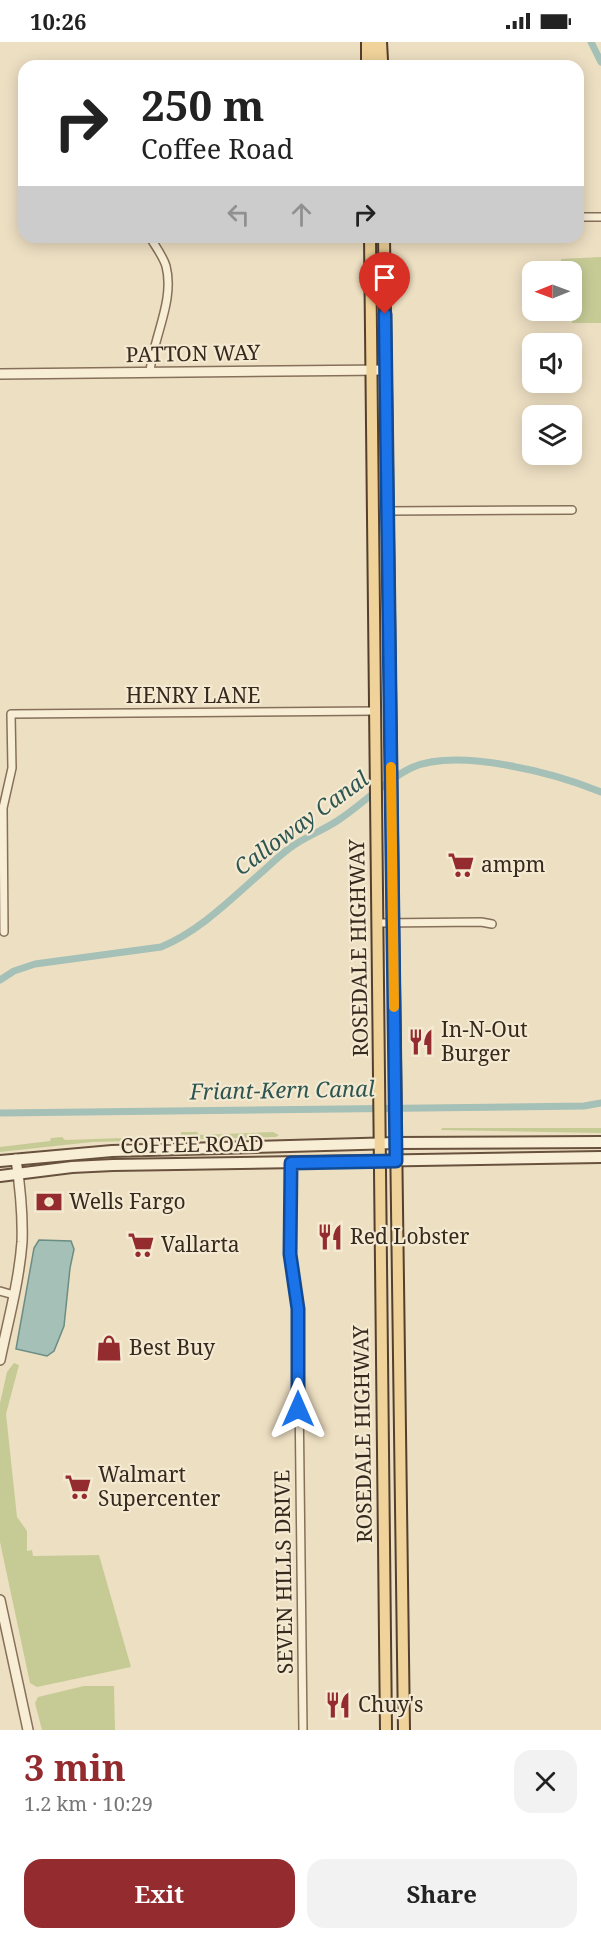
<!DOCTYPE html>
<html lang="en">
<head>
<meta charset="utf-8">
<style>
  body { margin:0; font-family:"Noto Serif",serif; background:#f2f2f2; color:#222; height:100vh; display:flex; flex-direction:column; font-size:22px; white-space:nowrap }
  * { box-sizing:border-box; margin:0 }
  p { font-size:20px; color:#767676 }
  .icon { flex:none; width:33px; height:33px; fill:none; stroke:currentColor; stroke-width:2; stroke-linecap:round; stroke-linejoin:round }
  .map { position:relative; height:1688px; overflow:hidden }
  .drawer { display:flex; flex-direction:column; background:#fff; flex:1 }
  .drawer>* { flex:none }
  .top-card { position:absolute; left:18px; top:18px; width:566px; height:183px; border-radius:18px; box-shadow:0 3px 15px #0003; background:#fff; color:#222; overflow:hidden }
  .needle { width:39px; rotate:269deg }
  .fabs { position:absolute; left:522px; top:219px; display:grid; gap:12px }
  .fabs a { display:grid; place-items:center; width:60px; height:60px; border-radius:12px; background:#fff; box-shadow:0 3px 15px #0003; font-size:30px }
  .pin { position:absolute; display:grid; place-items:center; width:51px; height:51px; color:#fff; margin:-62px -26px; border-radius:50% 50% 50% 0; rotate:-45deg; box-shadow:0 0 6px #0007 }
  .pin .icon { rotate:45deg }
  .me { position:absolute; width:66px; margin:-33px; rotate:0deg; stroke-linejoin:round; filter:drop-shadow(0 0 4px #0008) }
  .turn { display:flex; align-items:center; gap:21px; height:126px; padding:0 24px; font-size:27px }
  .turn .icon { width:78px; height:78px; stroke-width:2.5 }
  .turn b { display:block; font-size:42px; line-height:51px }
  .lanes { display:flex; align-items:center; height:57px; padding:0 24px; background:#0003; justify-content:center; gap:30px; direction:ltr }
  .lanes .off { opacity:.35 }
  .round { display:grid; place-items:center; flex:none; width:63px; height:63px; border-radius:18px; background:#f2f2f2 }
  .overview { display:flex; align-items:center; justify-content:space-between; height:102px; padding:0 24px }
  h1 { font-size:36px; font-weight:700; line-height:45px; color:#942b2f }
  .action { display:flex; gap:12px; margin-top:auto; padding:12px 24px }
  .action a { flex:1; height:69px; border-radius:18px; background:#942b2f; color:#fff; font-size:24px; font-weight:700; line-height:69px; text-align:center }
  .action a+a { background:#f2f2f2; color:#222 }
  .status { display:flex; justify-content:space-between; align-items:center; height:42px; padding:0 30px; background:#fff; direction:ltr }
  .status svg { height:16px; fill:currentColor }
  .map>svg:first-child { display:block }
</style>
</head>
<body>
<div class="status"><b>10:26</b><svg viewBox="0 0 49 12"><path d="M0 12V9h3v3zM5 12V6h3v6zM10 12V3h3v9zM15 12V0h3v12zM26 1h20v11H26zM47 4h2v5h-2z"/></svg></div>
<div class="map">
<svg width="601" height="1688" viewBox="0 0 601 1688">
  <rect width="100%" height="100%" fill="#eddfc2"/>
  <!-- green -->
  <g fill="#c6cb96">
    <path d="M601 215V281H572V230L561 229V217Z"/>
    <path d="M442 1086H601V1091L441 1088Z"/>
    <path d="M181 1090H197L199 1093 273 1090 279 1093 276 1095 92 1100 0 1110V1105L50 1099 51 1096 62 1095 65 1098 181 1094Z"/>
    <path d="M14 1321 19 1323 6 1372 17 1475 27 1489V1509L32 1508 33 1514 99 1513 131 1625 37 1645 30 1641 0 1500V1361L7 1330Z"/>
    <path d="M84 1644H114L115 1688H42L35 1661 38 1655Z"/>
  </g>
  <!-- water -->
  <path fill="#a4c0b7" stroke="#6c8d84" stroke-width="1.5" d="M39 1198 71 1199 74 1207 70 1226 64 1284 54 1309 47 1314 16 1307 34 1206Z"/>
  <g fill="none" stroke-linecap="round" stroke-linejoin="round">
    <!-- canal -->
    <g stroke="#a4c0b7" stroke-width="7">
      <path d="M591 0 601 20"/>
      <path d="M0 938 14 929 35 922 161 905C200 889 231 857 262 830 272 821 282 811 294 803 308 794 323 788 337 779 362 763 384 739 411 726 457 705 555 731 601 750"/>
      <path d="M0 1071 584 1064 601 1061"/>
    </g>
    <!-- minor casing -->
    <g stroke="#86705a" stroke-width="10">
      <g id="minor">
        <path d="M578 175H601"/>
        <path d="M150 195C155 204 163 214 166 224 175 259 153 295 150 330"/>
        <path d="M387 469 572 468"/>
        <path d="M378 881 481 880 492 882"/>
        <path d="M4 890 3 766 12 726 11 672 376 669"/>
        <path d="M291 1121 290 1212 298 1267 303 1688"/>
        <path d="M0 1249 14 1253"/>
      </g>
    </g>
    <!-- tertiary casing -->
    <g stroke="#86705a" stroke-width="12">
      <g id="tertiary">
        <path d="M0 332 386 328"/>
        <path d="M0 1318C8 1279 19 1240 22 1200 23 1172 20 1144 16 1117"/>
        <path d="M0 1558 28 1688"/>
      </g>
    </g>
    <!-- secondary casing -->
    <g stroke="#68513d" stroke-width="14">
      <g id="secondary">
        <path d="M0 1119 112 1109 396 1101 601 1100"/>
        <path d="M0 1134 72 1125 113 1123 601 1115"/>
      </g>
    </g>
    <!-- primary casing -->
    <g stroke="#543f2e" stroke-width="14">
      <g id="primary">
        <path d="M367 0V24"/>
        <path d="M374 0V10L379 24"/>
        <path d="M381 0 382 18"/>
        <path d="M370 195 386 1688"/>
        <path d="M384 195 404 1688"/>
      </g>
    </g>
    <!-- minor -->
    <use href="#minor" stroke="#f8edd5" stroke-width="7"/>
    <!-- tertiary -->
    <use href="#tertiary" stroke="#f8edd5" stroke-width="9"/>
    <!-- secondary -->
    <use href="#secondary" stroke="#f8edd5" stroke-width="10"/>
    <!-- primary -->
    <use href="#primary" stroke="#efd39a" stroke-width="10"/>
  </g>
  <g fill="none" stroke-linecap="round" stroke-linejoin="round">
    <!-- route casing -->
    <g stroke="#114b97" stroke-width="15">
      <path id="route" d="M298 1367V1267L290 1212 291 1121 396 1119 385 272"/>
    </g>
    <!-- route -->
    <use href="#route" stroke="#1a73e8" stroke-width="10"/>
    <!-- slow -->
    <path stroke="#f59e0b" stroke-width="10" d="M391 725 394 965"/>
  </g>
  <!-- icons -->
  <defs>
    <g id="supermarket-bare" transform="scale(2.07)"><path d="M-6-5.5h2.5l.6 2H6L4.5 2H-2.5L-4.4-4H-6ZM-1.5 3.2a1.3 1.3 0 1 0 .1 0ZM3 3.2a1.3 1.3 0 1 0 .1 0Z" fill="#942b2f" stroke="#f4e9d1" stroke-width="2.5" paint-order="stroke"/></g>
    <g id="restaurant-bare" transform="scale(2.07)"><path d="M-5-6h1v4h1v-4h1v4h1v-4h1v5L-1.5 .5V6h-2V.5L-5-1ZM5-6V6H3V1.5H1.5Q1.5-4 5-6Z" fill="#942b2f" stroke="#f4e9d1" stroke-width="2.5" paint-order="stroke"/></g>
    <g id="bank-bare" transform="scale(2.07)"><path d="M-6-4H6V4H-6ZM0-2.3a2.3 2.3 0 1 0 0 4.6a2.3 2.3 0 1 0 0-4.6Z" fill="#942b2f" stroke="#f4e9d1" stroke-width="2.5" paint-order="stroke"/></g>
    <g id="shop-bare" transform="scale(2.07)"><path d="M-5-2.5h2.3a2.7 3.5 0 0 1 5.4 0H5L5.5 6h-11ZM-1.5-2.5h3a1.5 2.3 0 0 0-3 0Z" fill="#942b2f" stroke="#f4e9d1" stroke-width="2.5" paint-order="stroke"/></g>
  </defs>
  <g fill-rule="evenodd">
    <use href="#supermarket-bare" x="461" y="823"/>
    <use href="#restaurant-bare" x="421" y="1000"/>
    <use href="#bank-bare" x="49" y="1160"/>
    <use href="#restaurant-bare" x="330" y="1195"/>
    <use href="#supermarket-bare" x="141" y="1203"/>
    <use href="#shop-bare" x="109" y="1306"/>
    <use href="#supermarket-bare" x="78" y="1445"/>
    <use href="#restaurant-bare" x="338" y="1663"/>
  </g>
  <g text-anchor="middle" stroke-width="4.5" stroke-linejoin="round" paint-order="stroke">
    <!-- street labels -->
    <g font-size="21" fill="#36291e" stroke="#f4e9d1">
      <text transform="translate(193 312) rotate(-1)" y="7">PATTON WAY</text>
      <text x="193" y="661">HENRY LANE</text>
      <text transform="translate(359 906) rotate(-91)" y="7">ROSEDALE HIGHWAY</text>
      <text transform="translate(192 1103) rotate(-1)" y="7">COFFEE ROAD</text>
      <text transform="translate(363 1392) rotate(-91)" y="7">ROSEDALE HIGHWAY</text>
      <text transform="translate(284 1530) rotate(-91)" y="7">SEVEN HILLS DRIVE</text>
    </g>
    <!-- poi labels -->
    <g font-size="21" fill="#36291e" stroke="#f4e9d1" text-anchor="start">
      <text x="481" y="830">ampm</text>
      <text x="441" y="995">In-N-Out<tspan x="441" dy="24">Burger</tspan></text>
      <text x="69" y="1167">Wells Fargo</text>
      <text x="350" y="1202">Red Lobster</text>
      <text x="161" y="1210">Vallarta</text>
      <text x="129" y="1313">Best Buy</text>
      <text x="98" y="1440">Walmart<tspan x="98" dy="24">Supercenter</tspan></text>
      <text x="358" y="1670">Chuy's</text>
    </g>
    <!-- water labels -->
    <g font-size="22" font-style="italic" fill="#2d5652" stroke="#f4e9d1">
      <text transform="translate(301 781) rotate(-36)" y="8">Calloway Canal</text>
      <text transform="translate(282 1048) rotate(-1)" y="8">Friant-Kern Canal</text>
    </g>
  </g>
</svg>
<div class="fabs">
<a><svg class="needle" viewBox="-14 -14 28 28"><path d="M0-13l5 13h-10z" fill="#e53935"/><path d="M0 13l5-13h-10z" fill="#767676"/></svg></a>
<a><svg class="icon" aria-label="sound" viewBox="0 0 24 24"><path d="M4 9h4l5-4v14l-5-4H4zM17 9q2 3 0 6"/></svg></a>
<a><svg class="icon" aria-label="layers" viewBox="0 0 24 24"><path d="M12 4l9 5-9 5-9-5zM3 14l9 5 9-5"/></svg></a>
</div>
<div class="pin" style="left:385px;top:272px;background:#d93025"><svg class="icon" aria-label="arrive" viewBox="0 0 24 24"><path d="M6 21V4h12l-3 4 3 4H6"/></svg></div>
<svg class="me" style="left:298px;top:1367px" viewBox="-20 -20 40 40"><path d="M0-17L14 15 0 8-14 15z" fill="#1a73e8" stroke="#fff" stroke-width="4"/></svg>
<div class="top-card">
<div class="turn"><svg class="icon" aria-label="right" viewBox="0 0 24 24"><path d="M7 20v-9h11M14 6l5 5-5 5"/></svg><div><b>250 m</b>Coffee Road</div></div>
<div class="lanes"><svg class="icon off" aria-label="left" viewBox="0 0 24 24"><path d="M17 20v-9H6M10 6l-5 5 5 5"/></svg><svg class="icon off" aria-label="ahead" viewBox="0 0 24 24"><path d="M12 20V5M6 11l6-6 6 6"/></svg><svg class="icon" aria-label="right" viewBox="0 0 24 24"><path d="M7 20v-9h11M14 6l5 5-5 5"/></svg></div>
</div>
</div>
<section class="drawer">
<div class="overview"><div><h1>3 min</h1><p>1.2 km · 10:29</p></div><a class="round"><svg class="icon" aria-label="close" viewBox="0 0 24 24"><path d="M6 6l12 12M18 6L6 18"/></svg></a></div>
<div class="action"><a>Exit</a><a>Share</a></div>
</section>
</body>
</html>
